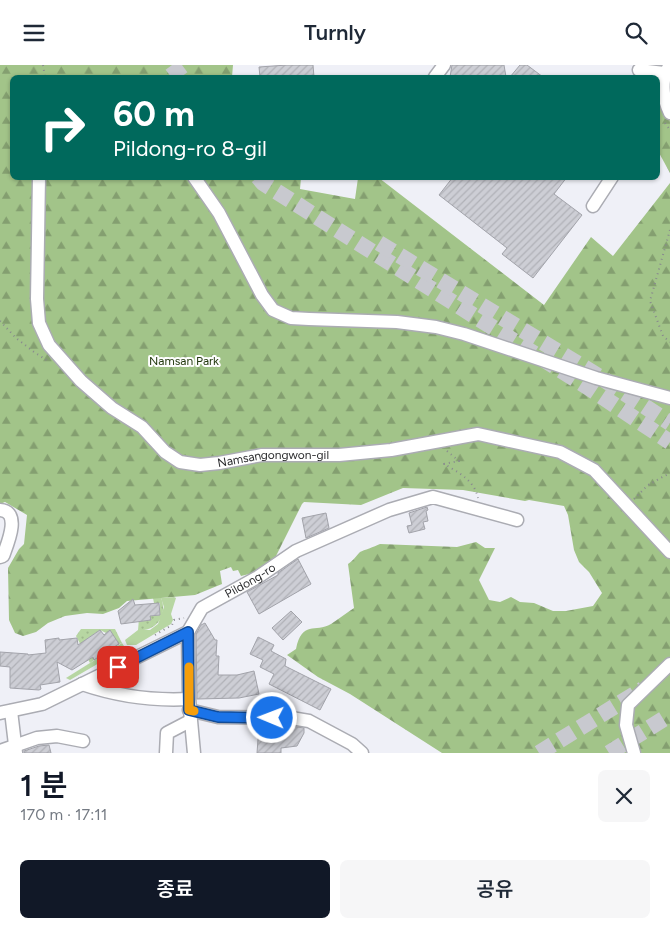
<!DOCTYPE html>
<html lang="ko">
<head>
<meta charset="utf-8">
<style>
  body { margin:0; font-family:Figtree,"Noto Sans KR",sans-serif; background:#f6f6f7; color:#1f2937; height:100vh; display:flex; flex-direction:column; font-size:19px; white-space:nowrap }
  * { box-sizing:border-box; margin:0 }
  p { font-size:16px; color:#747a83 }
  .icon { flex:none; width:28px; height:28px; fill:none; stroke:currentColor; stroke-width:2; stroke-linecap:round; stroke-linejoin:round }
  .map { position:relative; height:688px; overflow:hidden }
  .details { display:flex; flex-direction:column; background:#fff; flex:1 }
  .details>* { flex:none }
  .top-card { position:absolute; left:10px; top:10px; width:650px; height:105px; border-radius:8px; box-shadow:0 1px 4px #0004; background:#00695c; color:#fff; overflow:hidden }
  .pin { position:absolute; display:grid; place-items:center; width:42px; height:42px; color:#fff; margin:-21px; border-radius:10px; box-shadow:0 2px 8px #0006 }
  .me { position:absolute; width:55px; margin:-28px; rotate:271deg; stroke-linejoin:round; filter:drop-shadow(0 0 4px #0008) }
  .turn { display:flex; align-items:center; gap:18px; height:105px; padding:0 20px; font-size:22px }
  .turn .icon { width:65px; height:65px; stroke-width:2.5 }
  .turn b { display:block; font-size:35px; line-height:42px }
  .round { display:grid; place-items:center; flex:none; width:52px; height:52px; border-radius:8px; background:#f6f6f7 }
  .overview { display:flex; align-items:center; justify-content:space-between; height:85px; padding:0 20px }
  h1 { font-size:30px; font-weight:600; line-height:38px; color:#111827 }
  .action { display:flex; gap:10px; margin-top:auto; padding:10px 20px }
  .action a { flex:1; height:58px; border-radius:8px; background:#111827; color:#fff; font-size:20px; font-weight:600; line-height:58px; text-align:center }
  .action a+a { background:#f6f6f7; color:#1f2937 }
  header { display:flex; justify-content:space-between; align-items:center; height:65px; padding:0 20px; background:#fff; font-size:22px; font-weight:600 }
  .map>svg:first-child { display:block }
</style>
</head>
<body>
<header><svg class="icon" aria-label="menu" viewBox="0 0 24 24"><path d="M4 6h16M4 12h16M4 18h16"/></svg>Turnly<svg class="icon" aria-label="search" viewBox="0 0 24 24"><circle cx="10" cy="10" r="6"/><path d="M15 15l6 6"/></svg></header>
<div class="map">
<svg width="670" height="688" viewBox="0 0 670 688">
  <defs>
    <pattern id="grass-dots" width="8" height="8" patternUnits="userSpaceOnUse" patternTransform="scale(1.25)"><rect width="8" height="8" fill="#b7d6a2"/><path d="M2 2h.1M6 6h.1" fill="none" stroke="#9eb88c" stroke-width="1.8" stroke-linecap="round"/></pattern>
    <pattern id="forest-firs" width="22" height="20" patternUnits="userSpaceOnUse" patternTransform="scale(1.25)"><rect width="22" height="20" fill="#a2c489"/><path d="M5 1l3.5 6h-7zM16 11l3.5 6h-7z" fill="#849f70"/></pattern>
    <pattern id="building-hatch" width="6" height="6" patternUnits="userSpaceOnUse" patternTransform="scale(1.25)"><rect width="6" height="6" fill="#cdced5"/><path d="M-1 1l2-2M0 6l6-6M5 7l2-2" fill="none" stroke="#b0b1b7"/></pattern>
  </defs>
  <rect width="100%" height="100%" fill="#eff0f7"/>
  <!-- grass -->
  <g fill="url(#grass-dots)">
    <path d="M153 533H161C168 549 157 567 138 565L139 554 142 556 150 555V551L160 550V538H154Z"/>
    <path d="M81 564H115L122 578 119 579 110 566 106 568 100 565 83 577 94 595 90 598 76 571Z"/>
  </g>
  <!-- forest -->
  <g fill="url(#forest-firs)">
    <path d="M0 0H233L232 12H12V112L301 113 300 124 355 134 358 113H379L544 240 591 172 613 191 670 118V688H442L350 629 318 612 287 590 296 584C302 555 315 568 331 559 339 554 346 548 354 543L348 499C354 495 356 491 360 487 364 485 374 482 380 479L457 482 476 477 485 483H495L479 515 489 535 500 537 511 532 520 537 534 538 553 546H566L593 541 602 528 589 507 579 497 574 485 568 450 564 441 529 435 525 436 463 425 403 423 361 440 304 437 302 439 276 491 253 508 241 511 238 505 233 506 231 502 220 506 222 519 195 530 127 536 119 543 103 549 87 548 65 551 48 558 36 567 23 571 15 568 9 555 8 503 19 484 24 479 27 450 5 437 0 439Z"/>
    <path d="M658 16 670 18V108L658 86Z"/>
  </g>
  <!-- green -->
  <g fill="#b7d6a2">
    <path d="M174 532 176 533 171 549 173 555 171 559 136 580H127L125 575 138 565H150L158 559 164 542 161 533Z"/>
    <path d="M122 578 124 581 118 587 70 615 66 613Z"/>
  </g>
  <!-- building -->
  <g fill="url(#building-hatch)" stroke="#a2a3aa">
    <path d="M287 0H313L314 12H260L259 2Z"/>
    <path d="M452 0H504L506 12H450Z"/>
    <path d="M520 0H527L543 12H510Z"/>
    <path d="M453 112H567L554 129 582 150 533 213 502 189 507 183 439 130Z"/>
    <path d="M427 442 428 445 426 446 428 456 423 457 425 464 409 468 407 461 412 460 409 448Z"/>
    <path d="M326 448 329 463 306 473 302 453Z"/>
    <path d="M298 494 311 519 259 549 247 527 278 510V508Z"/>
    <path d="M133 534 135 540 159 538 160 550 150 551 151 555 121 559 118 546Z"/>
    <path d="M291 546 302 557 283 575 272 563Z"/>
    <path d="M205 558 215 575H217L216 591H219L218 610H237L254 606 259 629 239 633 197 634 196 569 201 560Z"/>
    <path d="M100 565 104 570 110 565 119 579 94 595 93 592 72 605 57 597 60 617 40 620 41 624 39 625 10 623V602L0 601V587L28 589V590L46 588 45 575 59 573V575L77 573 78 580Z"/>
    <path d="M258 572 274 580 271 586 286 594 285 601 331 624 320 645 269 619 274 609 260 602 263 595 250 589Z"/>
    <path d="M259 661H290L304 663V668L297 681 281 683V688H257Z"/>
    <path d="M49 680 51 688H24V686L39 681Z"/>
  </g>
  <g fill="none" stroke-linecap="round" stroke-linejoin="round">
    <!-- major-tunnel -->
    <g stroke="#c8c9cf" stroke-width="16" stroke-dasharray="16 8" stroke-linecap="butt">
      <path d="M172 0 181 12"/>
      <path d="M258 112 263 118 589 323 670 377"/>
      <path d="M379 178 600 312 670 358"/>
      <path d="M539 688 643 624"/>
      <path d="M609 688 670 650"/>
    </g>
    <!-- minor casing -->
    <g stroke="#abacb3" stroke-width="15">
      <g id="minor">
        <path d="M670 0C660 14 663 34 670 48"/>
        <path d="M639 5 664 8"/>
        <path d="M435 12 444 0"/>
        <path id="s1" d="M39 112 37 234 39 258 49 280 81 316 112 343 142 362 165 387 180 397 200 400 219 398 262 390H339L391 385 478 369 560 387 594 405 670 487"/>
        <path d="M194 112 219 148 262 230 273 245 291 253 309 254 397 257 436 262 464 269 596 313 670 333"/>
        <path d="M593 141 612 112"/>
        <path d="M0 445C22 446 7 480 3 491L0 492"/>
        <path d="M188 567 189 634 194 688"/>
        <path d="M82 619C117 631 152 636 189 634"/>
        <path d="M189 645 218 652 291 653 309 656 352 679 362 688"/>
        <path d="M11 646 16 688"/>
        <path id="s2" d="M0 648 42 639 188 567 202 543 258 512 296 486 389 445 433 432 517 455"/>
        <path d="M0 686 37 673 57 671 83 676"/>
        <path d="M166 688 167 668 190 656"/>
        <path d="M634 688 626 660 628 640 670 599"/>
      </g>
    </g>
    <!-- path -->
    <g stroke="#88898e" stroke-width="2" stroke-dasharray="1 4" stroke-linecap="butt">
      <path d="M43 0 45 12"/>
      <path d="M665 58 670 65"/>
      <path d="M670 165 650 236 663 271 670 277"/>
      <path d="M0 256 16 273 34 287 48 296"/>
      <path d="M447 386 459 396 444 399C458 407 475 416 478 433"/>
      <path d="M634 434 648 420 670 408"/>
      <path d="M155 570 172 560 174 555 184 553"/>
      <path d="M112 591 122 585 130 582"/>
    </g>
    <!-- minor -->
    <use href="#minor" stroke="#fff" stroke-width="12"/>
  </g>
  <g fill="none" stroke-linecap="round" stroke-linejoin="round">
    <!-- route casing -->
    <g stroke="#114b97" stroke-width="12">
      <path id="route" d="M118 602 188 567 189 645 218 652 272 653"/>
    </g>
    <!-- route -->
    <use href="#route" stroke="#1a73e8" stroke-width="9"/>
    <!-- slow -->
    <path stroke="#f59e0b" stroke-width="9" d="M189 602V645L194 646"/>
  </g>
  <g text-anchor="middle" stroke-width="4" stroke-linejoin="round" paint-order="stroke">
    <!-- park labels -->
    <g font-size="12" fill="#23390f" stroke="#fefefe">
      <text x="184" y="300">Namsan Park</text>
    </g>
    <!-- street labels -->
    <g font-size="12" fill="#2a2b2d" stroke="#fefefe">
      <text dy="4" stroke="none"><textPath href="#s1" startOffset="441">Namsangongwon-gil</textPath></text>
      <text dy="4" stroke="none"><textPath href="#s2" startOffset="289">Pildong-ro</textPath></text>
    </g>
  </g>
</svg>
<div class="pin" style="left:118px;top:602px;background:#d93025"><svg class="icon" aria-label="arrive" viewBox="0 0 24 24"><path d="M6 21V4h12l-3 4 3 4H6"/></svg></div>
<svg class="me" style="left:272px;top:653px" viewBox="-20 -20 40 40"><circle r="17" fill="#1a73e8" stroke="#fff" stroke-width="3"/><path d="M0-11L8 9 0 5-8 9z" fill="#fff"/></svg>
<div class="top-card">
<div class="turn"><svg class="icon" aria-label="right" viewBox="0 0 24 24"><path d="M7 20v-9h11M14 6l5 5-5 5"/></svg><div><b>60 m</b>Pildong-ro 8-gil</div></div>
</div>
</div>
<section class="details">
<div class="overview"><div><h1>1 분</h1><p>170 m · 17:11</p></div><a class="round"><svg class="icon" aria-label="close" viewBox="0 0 24 24"><path d="M6 6l12 12M18 6L6 18"/></svg></a></div>
<div class="action"><a>종료</a><a>공유</a></div>
</section>
</body>
</html>
